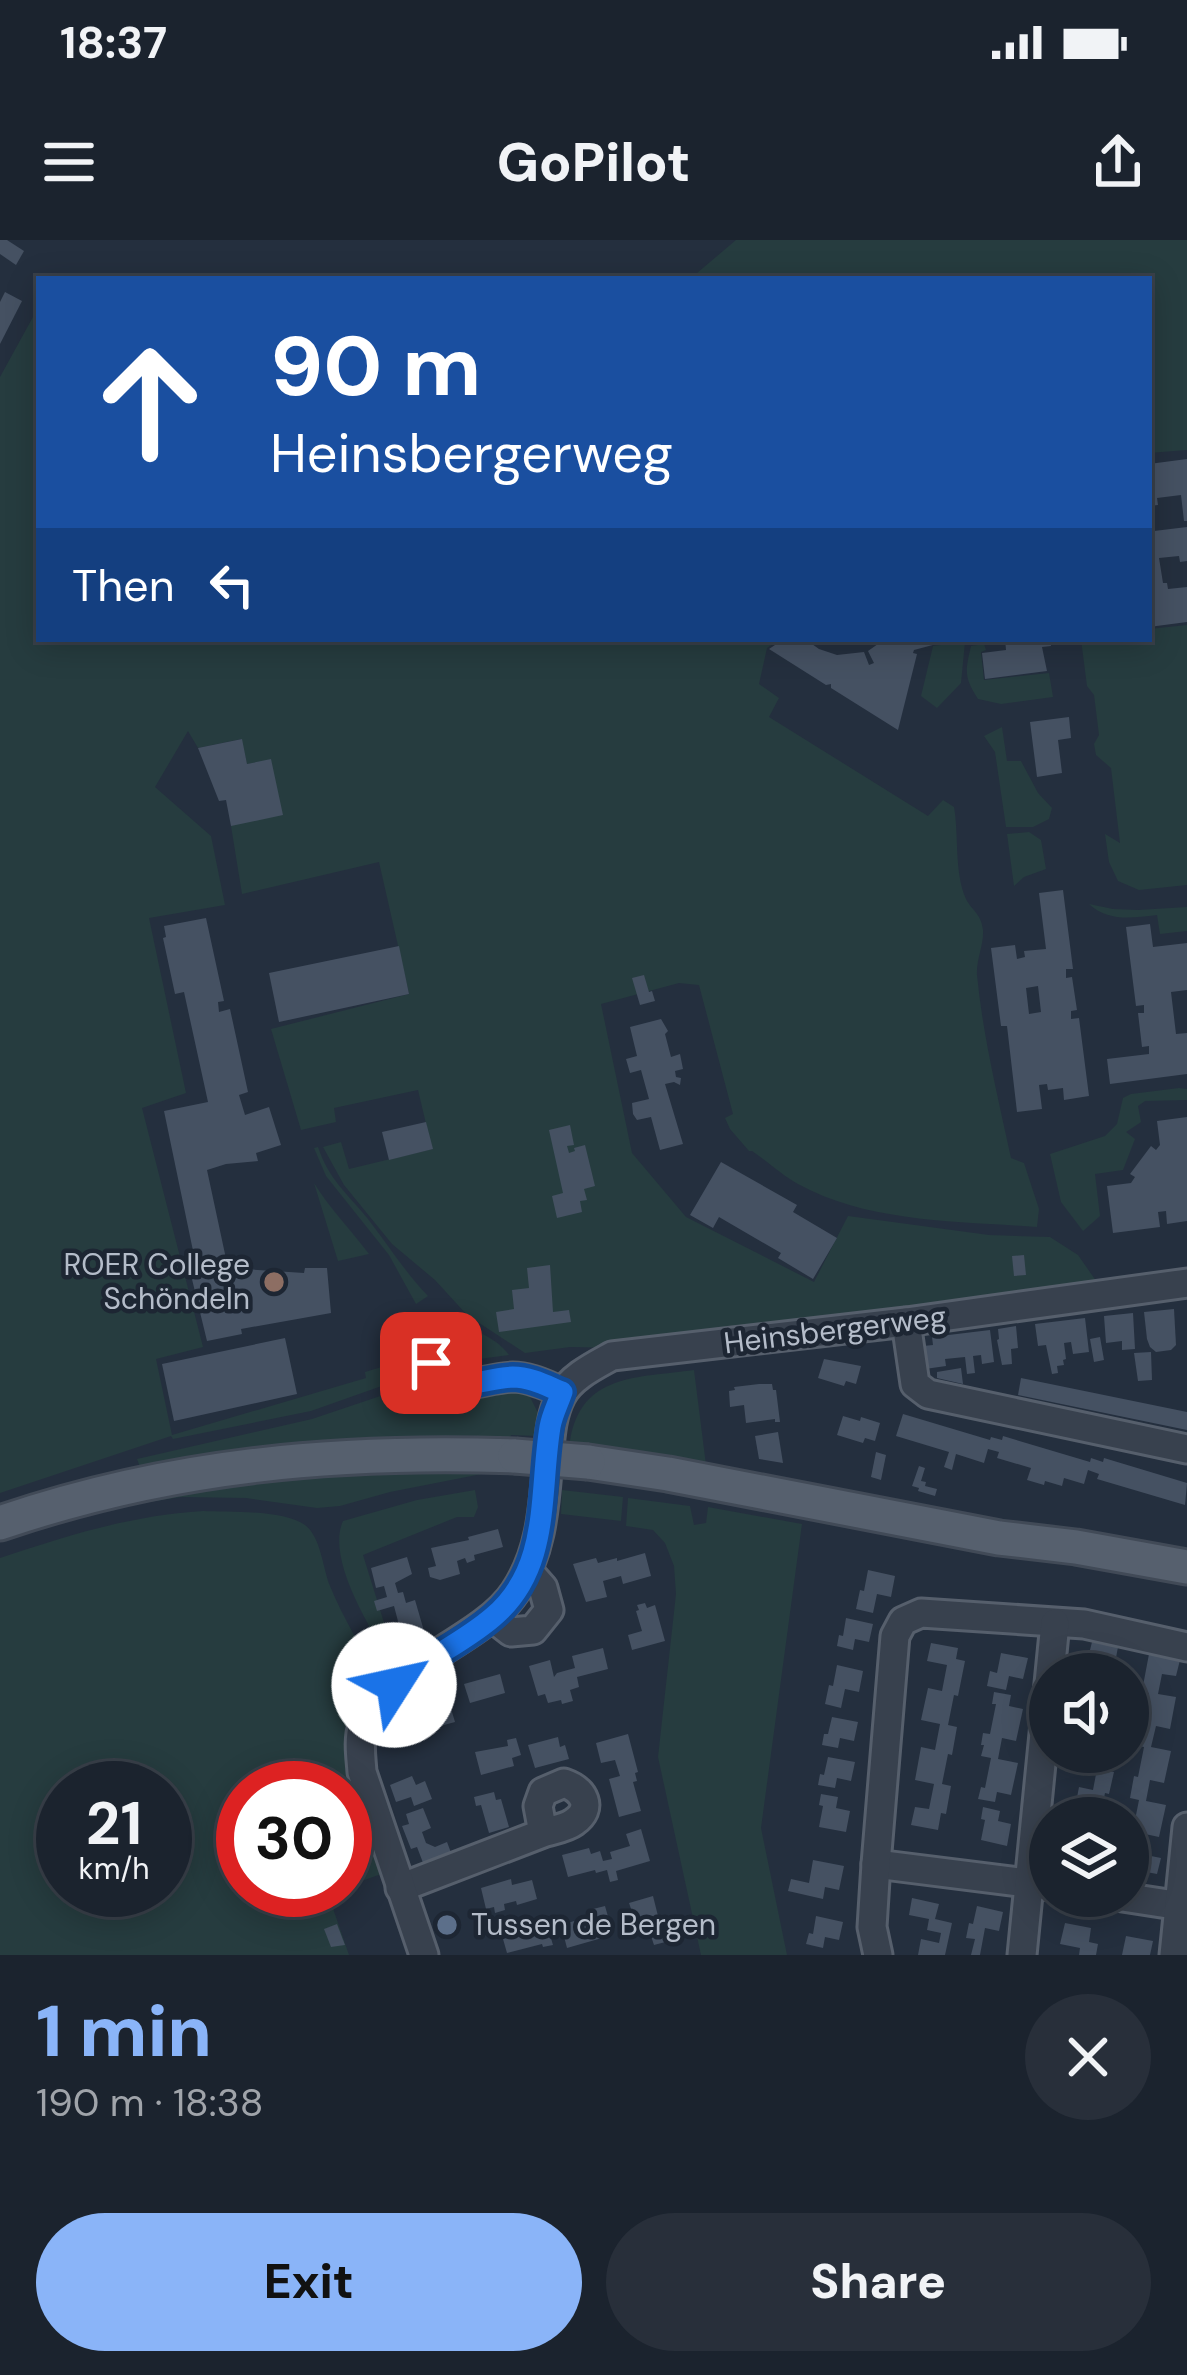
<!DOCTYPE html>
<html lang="en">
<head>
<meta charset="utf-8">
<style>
  body { margin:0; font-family:"DM Sans",sans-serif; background:#282f3a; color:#f1f3f6; height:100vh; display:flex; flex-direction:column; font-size:45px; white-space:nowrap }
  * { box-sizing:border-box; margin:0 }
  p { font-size:39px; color:#a0a4aa }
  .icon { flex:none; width:66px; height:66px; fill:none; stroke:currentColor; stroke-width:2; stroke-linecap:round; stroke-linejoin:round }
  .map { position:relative; height:1715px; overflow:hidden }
  .details { display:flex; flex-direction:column; background:#1b232e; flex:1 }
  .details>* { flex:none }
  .banner { position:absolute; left:36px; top:36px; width:1116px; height:366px; border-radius:0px; box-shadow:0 6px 30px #0003,0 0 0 3px #39404a; background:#1a4fa0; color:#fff; overflow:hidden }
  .controls { position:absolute; left:1029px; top:1413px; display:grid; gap:24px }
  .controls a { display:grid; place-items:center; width:120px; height:120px; border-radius:50%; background:#1b232e; box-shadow:0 6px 30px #0003,0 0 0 3px #39404a; font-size:60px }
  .speed { position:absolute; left:36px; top:1521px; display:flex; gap:24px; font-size:60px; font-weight:700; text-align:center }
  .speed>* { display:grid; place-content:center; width:156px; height:156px; border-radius:50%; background:#1b232e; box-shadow:0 6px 30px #0003,0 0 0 3px #39404a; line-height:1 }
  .speed small { font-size:30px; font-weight:400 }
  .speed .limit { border:18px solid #d22; background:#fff; color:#111 }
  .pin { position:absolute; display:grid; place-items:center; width:102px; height:102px; color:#fff; margin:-51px; border-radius:24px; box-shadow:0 6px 18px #0006 }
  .me { position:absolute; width:132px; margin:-66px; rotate:55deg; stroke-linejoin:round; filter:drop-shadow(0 0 9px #0008) }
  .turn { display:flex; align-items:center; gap:42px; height:252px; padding:0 36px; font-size:54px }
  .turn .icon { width:156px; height:156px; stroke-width:2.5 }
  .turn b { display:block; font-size:84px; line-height:102px }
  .then { display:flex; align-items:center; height:114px; padding:0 36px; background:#0003; gap:24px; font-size:45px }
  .round { display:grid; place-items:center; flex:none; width:126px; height:126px; border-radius:63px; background:#282f3a }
  .summary { display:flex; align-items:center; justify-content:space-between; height:204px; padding:0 36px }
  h1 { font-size:72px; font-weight:800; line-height:90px; color:#8ab4f8 }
  .action { display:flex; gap:24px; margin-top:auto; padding:24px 36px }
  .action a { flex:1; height:138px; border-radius:72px; background:#8ab4f8; color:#111; font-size:48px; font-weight:800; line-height:138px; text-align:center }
  .action a+a { background:#282f3a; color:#f1f3f6 }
  .status { display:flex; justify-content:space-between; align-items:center; height:84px; padding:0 60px; background:#1b232e; direction:ltr }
  .status svg { height:33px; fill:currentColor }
  header { display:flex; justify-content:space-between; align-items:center; height:156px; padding:0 36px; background:#1b232e; font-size:54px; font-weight:800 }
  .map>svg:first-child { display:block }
</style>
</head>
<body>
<div class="status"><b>18:37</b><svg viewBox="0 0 49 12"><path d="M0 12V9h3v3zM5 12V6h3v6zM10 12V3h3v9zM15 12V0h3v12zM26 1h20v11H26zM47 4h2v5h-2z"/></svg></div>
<header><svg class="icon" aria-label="menu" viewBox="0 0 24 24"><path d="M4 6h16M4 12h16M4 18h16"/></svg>GoPilot<svg class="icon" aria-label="share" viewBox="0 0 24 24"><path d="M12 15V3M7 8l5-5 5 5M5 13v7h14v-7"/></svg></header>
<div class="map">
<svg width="1187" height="1715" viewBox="0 0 1187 1715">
  <rect width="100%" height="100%" fill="#242f3e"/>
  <!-- green -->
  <g fill="#263c3f" fill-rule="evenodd">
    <path d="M736 0H1187V210L1149 213V39H690Z"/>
    <path d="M39 66V399H780L767 408 759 444 779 458 769 477 928 576 943 560 954 567C959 595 954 632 966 659 972 671 981 673 983 690 984 705 976 719 977 735 983 797 998 857 1011 918L1024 923 1039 969 1037 987C958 981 869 983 798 944 782 935 767 921 752 911H749L730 889 725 878 733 874 699 745 679 743 601 764 632 913 686 977 814 1042 848 976 989 995 1050 997 1078 1015 1101 1048 618 1108 570 1107 525 1113 467 1075 435 1040 392 1004 344 945 323 907 341 902 349 929 432 909 418 850 334 868 336 882 301 890 271 789 409 754 379 622 242 654 231 586 271 520 247 524 241 499 198 508 188 491 155 547 211 596 225 665 149 678 186 853 142 868 203 1107 156 1119 172 1195 366 1138 365 1132 415 1117 419 1125 410 1136 311 1171 173 1199 171 1196 0 1253V137Z"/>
    <path d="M1187 385V645L1139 650 1118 641 1109 622 1105 594 1120 603 1111 528 1096 515 1094 504 1099 495 1094 455 1087 446 1081 399H1149V389Z"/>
    <path d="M955 399H965V402L961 443 937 468 921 456 933 406 955 403Z"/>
    <path d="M984 404 986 410 981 412 984 440 1049 433 1053 457 1001 464 978 459C964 437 965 432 971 406Z"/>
    <path d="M1002 487 1007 521H1021L1038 553 1052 568 1049 579 1033 587H1006L995 512 984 496Z"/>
    <path d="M1029 592 1041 600 1046 629 1024 637 1014 646 1007 594Z"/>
    <path d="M1089 664 1113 669 1138 670 1187 667V691L1160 694 1157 675C1131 678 1109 682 1089 664Z"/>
    <path d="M1179 848 1187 849V860L1145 861 1138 866 1141 882 1126 892 1135 899 1123 930 1095 934 1100 976 1083 991 1061 962 1050 914 1105 896 1117 884 1123 858 1131 854Z"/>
    <path d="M318 907C329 940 347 953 368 979 388 1005 405 1032 428 1056L416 1064 389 1015 326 936 314 908Z"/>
    <path d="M314 943C330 969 351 990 369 1014L338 1021Z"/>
    <path d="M436 1080C461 1084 494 1094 509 1115L464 1121 442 1120 421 1081Z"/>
    <path d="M694 1130 706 1225 570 1201C581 1133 638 1138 694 1130Z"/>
    <path d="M419 1143 427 1162 516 1152 528 1153 538 1173 535 1196 511 1195 509 1203C385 1191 263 1210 141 1230L137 1219 312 1179Z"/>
    <path d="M359 1229 502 1230 390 1252 340 1266 317 1268 246 1258 181 1257 149 1262V1255Z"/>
    <path d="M475 1250 478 1267 474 1277H457L363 1315 391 1405 383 1410C365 1379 327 1316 343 1281L417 1260Z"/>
    <path d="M562 1250 623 1257 621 1281 561 1274Z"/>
    <path d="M628 1258 690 1266 694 1285 706 1283 708 1267 802 1284 761 1588 787 1715H701L658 1517 676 1354 674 1326 665 1303 653 1290 626 1286Z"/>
    <path d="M203 1271C230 1272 284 1270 305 1285 321 1297 323 1329 330 1346 343 1378 362 1409 380 1438 372 1447 360 1456 354 1467 328 1512 368 1587 384 1633L345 1647V1548H243V1650H336L328 1654 349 1715H0V1318C70 1295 128 1276 203 1271ZM63 1548H165V1650H63Z"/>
  </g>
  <!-- building -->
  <g fill="#455162" fill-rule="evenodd">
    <path d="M0 0H7L24 11 16 25 0 14Z"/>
    <path d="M5 52 22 61 0 104V62Z"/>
    <path d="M1187 219V281H1184L1181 255 1157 258 1158 265 1149 266V224Z"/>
    <path d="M1149 270H1152L1154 291 1187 287V321L1180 322 1179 316 1159 318 1163 343H1167L1168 349 1187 347V382L1149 387Z"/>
    <path d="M784 399H805L819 409 837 415 864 412 869 425 874 423 868 411 885 399H944V402L914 410 913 413 917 414 898 490 831 448V444L826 445 769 409Z"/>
    <path d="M1005 399H1050L1051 406 1042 407 1047 431 985 439 982 413 1006 410Z"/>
    <path d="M1069 477 1071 498 1058 500 1062 533 1037 537 1030 482Z"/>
    <path d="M242 499 247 524 271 519 283 575 231 586 226 560 219 561 198 508Z"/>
    <path d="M1063 650 1073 729H1066V738L1072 737 1077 770 1071 771V779L1079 778 1089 856 1064 860 1063 848 1048 850 1047 844 1039 845 1042 869 1017 872 1007 786H1001L991 708 1015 705 1017 719 1025 717 1024 711 1046 709 1039 653ZM1038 746 1041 772 1029 774 1026 748Z"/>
    <path d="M206 678 224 761 218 762 219 772 230 769 248 852 239 855 245 875 269 867 281 905 256 913 258 921 226 924 207 930 228 1028 304 1033 305 1028H327L331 1073 241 1089 242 1094 207 1101 190 1031 197 1030 164 871 208 862 184 752 175 754 163 698 166 697 164 686Z"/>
    <path d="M1150 684 1153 707 1187 703V750L1171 752 1176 794 1187 793V834L1110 844 1107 819 1149 814V806L1142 807 1138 773H1144V765L1136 766 1126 687Z"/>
    <path d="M399 706 409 754 279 782 269 733Z"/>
    <path d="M644 735 649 752 652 751 655 761 640 765 632 738Z"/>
    <path d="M661 779 668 791 665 794 671 817 680 814 683 829 675 831 676 837 681 838 680 845 674 842 665 844 683 904 660 910 651 877 637 880 633 874 632 863 649 859 641 830 630 833 626 819 637 816 630 787Z"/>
    <path d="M1187 877V981L1167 984 1166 971 1158 972 1160 987 1113 993 1107 946 1131 943 1135 937 1130 934 1151 906 1156 910 1160 905 1157 881Z"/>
    <path d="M426 882 433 909 389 920 382 892Z"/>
    <path d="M570 885 574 905 567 906 569 913 575 911 574 908 585 905 595 946 584 949 587 960 580 961 582 972 557 978 552 956 563 953 549 890Z"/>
    <path d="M721 922 797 965 793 972 837 998 813 1039 778 1018 781 1013 719 977 713 988 690 975Z"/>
    <path d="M1024 1015 1026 1035 1014 1036 1012 1016Z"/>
    <path d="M550 1025 553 1072 569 1070 571 1082 499 1092 496 1072 514 1069 512 1050 529 1048 527 1028Z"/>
    <path d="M1174 1069 1176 1105 1171 1110 1156 1112 1150 1107 1147 1099 1144 1072Z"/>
    <path d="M1133 1073 1135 1109 1122 1110V1101L1106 1103 1104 1076Z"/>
    <path d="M1085 1078 1089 1112 1073 1114 1071 1102 1064 1103 1066 1119 1063 1120 1064 1125 1057 1126 1058 1133 1052 1134 1046 1105 1038 1106 1035 1084Z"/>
    <path d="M1016 1086 1018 1108 1011 1109 1012 1124 1002 1125 997 1100 999 1099 998 1089Z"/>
    <path d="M990 1090 994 1122 982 1124 981 1115 973 1116 975 1133 967 1134 965 1117 945 1119 946 1126 925 1129 923 1106 933 1105 932 1097Z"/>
    <path d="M1100 1097 1104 1120 1094 1122 1090 1099Z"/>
    <path d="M285 1098 297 1154 174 1181 162 1124Z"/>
    <path d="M1151 1112 1152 1140 1138 1141 1134 1113Z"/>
    <path d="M824 1119 861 1126 856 1144 846 1141 844 1146 818 1138Z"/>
    <path d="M961 1128 963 1144 937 1138V1132Z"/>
    <path d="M1021 1138 1187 1172V1190L1018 1155Z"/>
    <path d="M759 1144H772L773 1150H776L780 1182H775V1179L746 1183 744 1165 730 1167 729 1151 735 1150 734 1147Z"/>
    <path d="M903 1174 990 1200 991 1197 1002 1200 1003 1196 1090 1222 1091 1218 1103 1222 1104 1218 1187 1243 1185 1265 1097 1239 1099 1234 1088 1230 1084 1244 1064 1238 1062 1246 1045 1241 1044 1245 1027 1240 1031 1228 997 1218 999 1212 988 1209 984 1223 956 1214 952 1230 944 1227 949 1212 896 1196Z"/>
    <path d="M843 1176 860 1181 861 1177 880 1183 875 1201 865 1198 863 1203 837 1195Z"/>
    <path d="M778 1192 783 1223 759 1219 755 1196Z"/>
    <path d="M876 1212 886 1215 881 1240 871 1237Z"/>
    <path d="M919 1226 925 1228 921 1241 926 1242 925 1246 937 1249 935 1256 918 1251 919 1248 912 1246Z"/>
    <path d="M498 1289 503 1307 474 1315 475 1320 467 1323 465 1318 457 1321 460 1334 440 1340 430 1337 428 1328 436 1326 431 1308 469 1300 468 1297Z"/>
    <path d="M645 1313 651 1336 623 1344 621 1336 603 1341 607 1357 586 1362 573 1324 596 1318 598 1323 617 1318V1321Z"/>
    <path d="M407 1317 412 1334 395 1343 398 1353 403 1352 406 1363 415 1360 424 1391 395 1399 392 1388 399 1385 394 1366 377 1371 374 1361 387 1357 384 1346 376 1348 371 1328Z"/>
    <path d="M868 1330 895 1336 891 1357 877 1354 873 1373 856 1369 860 1350 864 1351Z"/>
    <path d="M645 1363 647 1368 655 1365 665 1401 632 1410 628 1395 642 1391 636 1371 639 1370 637 1365Z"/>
    <path d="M846 1378 873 1384 869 1402 855 1399 853 1410 837 1406 839 1395 843 1396Z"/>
    <path d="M1092 1402 1118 1407 1115 1423 1124 1425 1122 1434H1106L1108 1422 1088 1418Z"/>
    <path d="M931 1403 958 1408 956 1419 965 1421 958 1456 954 1455 948 1485 957 1487 952 1515 948 1514 942 1544 951 1546 946 1574 941 1573 938 1590 911 1585 915 1567 929 1569 934 1544 915 1540 921 1507 935 1510 940 1484 921 1480 928 1448 942 1451 947 1425 927 1421Z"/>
    <path d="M603 1408 608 1429 577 1437 579 1447 570 1450 573 1461 562 1464 561 1460 548 1463 545 1454 538 1456 529 1426 550 1420 554 1437 557 1433 575 1428 572 1416Z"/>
    <path d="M1001 1413 1028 1418 1023 1439 1009 1436 1006 1450 987 1446 990 1431 997 1433Z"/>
    <path d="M1149 1414 1180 1420 1176 1436 1162 1434 1158 1454 1176 1457 1170 1489 1156 1486 1151 1507 1171 1511 1164 1543 1150 1540 1146 1561 1166 1565 1159 1597 1145 1594 1141 1614 1161 1618 1157 1634 1131 1629 1134 1614 1128 1613V1589L1133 1590 1139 1560 1130 1558 1134 1536 1138 1537 1144 1507 1135 1505 1139 1482 1143 1483 1149 1453 1142 1451Z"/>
    <path d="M837 1425 863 1431 859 1452 845 1449 841 1468 825 1464 829 1445 833 1446Z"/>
    <path d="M500 1434 505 1453 470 1463 464 1444Z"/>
    <path d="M442 1452 445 1463 449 1462 455 1482 433 1488 428 1469 424 1470 421 1458Z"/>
    <path d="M994 1452 1011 1455 1009 1466 1023 1469 1016 1501 1002 1498 998 1519 1018 1523 1011 1555 997 1552 995 1562 978 1559 981 1547 985 1548 991 1518 981 1516 984 1505H981L983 1493 990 1494 996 1464H992Z"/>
    <path d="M832 1477 858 1482 854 1501 840 1498 838 1508 822 1505 824 1494H828Z"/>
    <path d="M628 1494 638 1532 635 1533 637 1541 633 1542 641 1571 619 1577 609 1539 620 1536 615 1520 601 1523 596 1503Z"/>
    <path d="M558 1497 560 1507 565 1505 569 1519 535 1528 528 1505Z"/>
    <path d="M516 1498 521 1515 512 1518 514 1526 481 1535 475 1512 508 1506 507 1500Z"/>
    <path d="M1080 1512H1108L1104 1530 1114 1532 1109 1554 1105 1553 1100 1578H1073L1079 1547 1093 1550 1097 1529 1078 1525Z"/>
    <path d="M828 1517 855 1522 851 1541 837 1538 835 1548 818 1545 820 1534 824 1535Z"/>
    <path d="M412 1536 416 1545 425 1541 432 1559 414 1566 411 1557 396 1562 390 1545Z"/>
    <path d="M494 1552 496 1560 501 1559 509 1587 489 1593 481 1565 476 1566 474 1557Z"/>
    <path d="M821 1554 838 1557 836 1568 850 1571 846 1592 819 1587 823 1566 819 1565Z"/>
    <path d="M983 1567 1000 1571 998 1581 1011 1584 1007 1606 981 1600 985 1580 981 1579Z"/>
    <path d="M423 1568 431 1588 422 1592 426 1603 435 1607 447 1602 453 1618 425 1628 417 1607 411 1609 402 1586 409 1584 406 1574Z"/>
    <path d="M641 1589 650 1621 616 1631 618 1640 610 1642 607 1630 596 1633 595 1630 568 1637 562 1615 589 1608 591 1614 600 1611 603 1621 612 1619 610 1612 630 1606 626 1594Z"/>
    <path d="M813 1620 844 1626 839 1650 825 1647 823 1659 788 1651 791 1639 809 1643Z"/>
    <path d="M511 1639 512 1645 532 1640 537 1659 517 1665 516 1661 504 1664 505 1670 495 1673 494 1667 486 1669 481 1648Z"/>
    <path d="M653 1656 662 1692 670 1690 673 1700 654 1705 651 1696 641 1698 629 1663Z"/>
    <path d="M912 1658 939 1664 935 1679 952 1683 945 1715H918L921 1699 939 1703 941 1693 927 1690 929 1679 909 1675Z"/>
    <path d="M605 1666 611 1687 600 1690 602 1698 567 1708 561 1685 594 1675 593 1669Z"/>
    <path d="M977 1666 1003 1672 999 1691 985 1688 980 1715H971L975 1699 966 1698 969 1683 973 1684Z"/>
    <path d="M816 1676 843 1682 839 1700 825 1697 823 1708 806 1704 809 1693 813 1694Z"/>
    <path d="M537 1682 540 1691 548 1688 553 1705 543 1707 542 1704 507 1713 503 1699 513 1696 511 1690Z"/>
    <path d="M1065 1683 1091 1688 1089 1702 1098 1704 1096 1715H1079L1080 1708 1060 1704Z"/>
    <path d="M337 1684 345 1705 331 1707 324 1689Z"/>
    <path d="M1126 1696 1153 1701 1150 1715H1122Z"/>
  </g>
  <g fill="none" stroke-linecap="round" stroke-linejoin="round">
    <!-- minor casing -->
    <g stroke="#565f6c" stroke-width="33">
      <g id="minor">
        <path d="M906 1082 915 1144 928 1154 1187 1209"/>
        <path d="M431 1123 441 1143C466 1149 489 1138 513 1137 530 1137 547 1146 563 1152"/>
        <path d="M493 1378 511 1392 533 1390 549 1370 543 1348 528 1331"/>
        <path d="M876 1624 1050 1646"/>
        <path d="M400 1648 543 1593 538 1566 543 1552 564 1543C584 1550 594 1568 574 1582 566 1588 552 1590 543 1593"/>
        <path d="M1116 1656 1187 1667"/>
        <path d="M424 1715 362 1532C361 1517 358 1500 363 1485 381 1429 482 1402 515 1352 542 1312 544 1266 548 1219 550 1197 551 1175 561 1156 571 1137 594 1126 612 1116L906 1082 1187 1043"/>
        <path d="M878 1715 872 1687 876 1624 895 1396 903 1381 921 1373 1084 1384 1187 1407"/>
        <path d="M1022 1715 1055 1383"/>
        <path d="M1174 1715 1187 1587"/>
      </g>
    </g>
    <!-- major casing -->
    <g stroke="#414a57" stroke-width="39">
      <g id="major">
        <path d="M588 1222 668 1234 999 1298 1076 1307 1187 1327"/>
        <path d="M0 1283C170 1225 336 1210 515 1216"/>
      </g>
    </g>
    <!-- minor -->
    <use href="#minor" stroke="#38414e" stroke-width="27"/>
    <!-- major -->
    <use href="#major" stroke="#56606e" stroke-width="33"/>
    <!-- major-bridge casing -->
    <g stroke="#414a57" stroke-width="39" stroke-linecap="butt">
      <path id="major-bridge" d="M515 1216 588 1222"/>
    </g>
    <!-- major-bridge -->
    <use href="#major-bridge" stroke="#56606e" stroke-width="33"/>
  </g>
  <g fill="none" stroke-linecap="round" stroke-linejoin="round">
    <!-- route casing -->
    <g stroke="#114b97" stroke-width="30">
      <path id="route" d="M394 1445C425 1419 463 1403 493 1377 551 1328 539 1254 550 1187 552 1175 558 1164 562 1152 547 1146 530 1137 513 1137 488 1138 466 1149 441 1143L431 1123"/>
    </g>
    <!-- route -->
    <use href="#route" stroke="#1a73e8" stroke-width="21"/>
  </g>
  <!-- markers -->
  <circle fill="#8d6e63" stroke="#1d2633" stroke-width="4.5" cx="274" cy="1042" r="12"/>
  <circle fill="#5c6f8a" stroke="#1d2633" stroke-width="4.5" cx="447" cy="1685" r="12"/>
  <g text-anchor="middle" stroke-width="9" stroke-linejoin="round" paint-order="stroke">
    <!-- poi labels -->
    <g font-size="30" fill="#b4bcc9" stroke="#1d2633" text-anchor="end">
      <text x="250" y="1035">ROER College<tspan x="250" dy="34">Schöndeln</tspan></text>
      <text x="471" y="1695" text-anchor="start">Tussen de Bergen</text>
    </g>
    <!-- street labels -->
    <g font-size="30" fill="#b4bcc9" stroke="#1d2633">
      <text transform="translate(835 1090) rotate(-7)" y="10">Heinsbergerweg</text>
    </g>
  </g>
</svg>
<div class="controls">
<a><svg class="icon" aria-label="sound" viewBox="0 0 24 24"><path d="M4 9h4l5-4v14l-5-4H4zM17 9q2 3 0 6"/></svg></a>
<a><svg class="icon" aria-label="layers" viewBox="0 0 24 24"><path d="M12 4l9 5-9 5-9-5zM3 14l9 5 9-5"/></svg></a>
</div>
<div class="speed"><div>21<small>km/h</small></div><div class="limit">30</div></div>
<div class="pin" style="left:431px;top:1123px;background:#d93025"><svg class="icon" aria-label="arrive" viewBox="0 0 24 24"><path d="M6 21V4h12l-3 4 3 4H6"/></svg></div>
<svg class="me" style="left:394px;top:1445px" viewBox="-20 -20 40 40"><circle r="19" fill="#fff"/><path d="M0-13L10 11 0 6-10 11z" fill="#1a73e8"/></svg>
<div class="banner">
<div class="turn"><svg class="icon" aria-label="ahead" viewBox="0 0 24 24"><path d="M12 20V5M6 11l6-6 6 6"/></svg><div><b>90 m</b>Heinsbergerweg</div></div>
<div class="then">Then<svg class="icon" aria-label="left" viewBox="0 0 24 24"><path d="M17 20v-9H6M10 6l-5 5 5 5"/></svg></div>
</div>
</div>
<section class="details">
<div class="summary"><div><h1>1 min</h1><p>190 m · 18:38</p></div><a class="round"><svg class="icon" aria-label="close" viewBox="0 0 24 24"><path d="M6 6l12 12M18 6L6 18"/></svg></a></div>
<div class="action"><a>Exit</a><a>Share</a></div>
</section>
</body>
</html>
